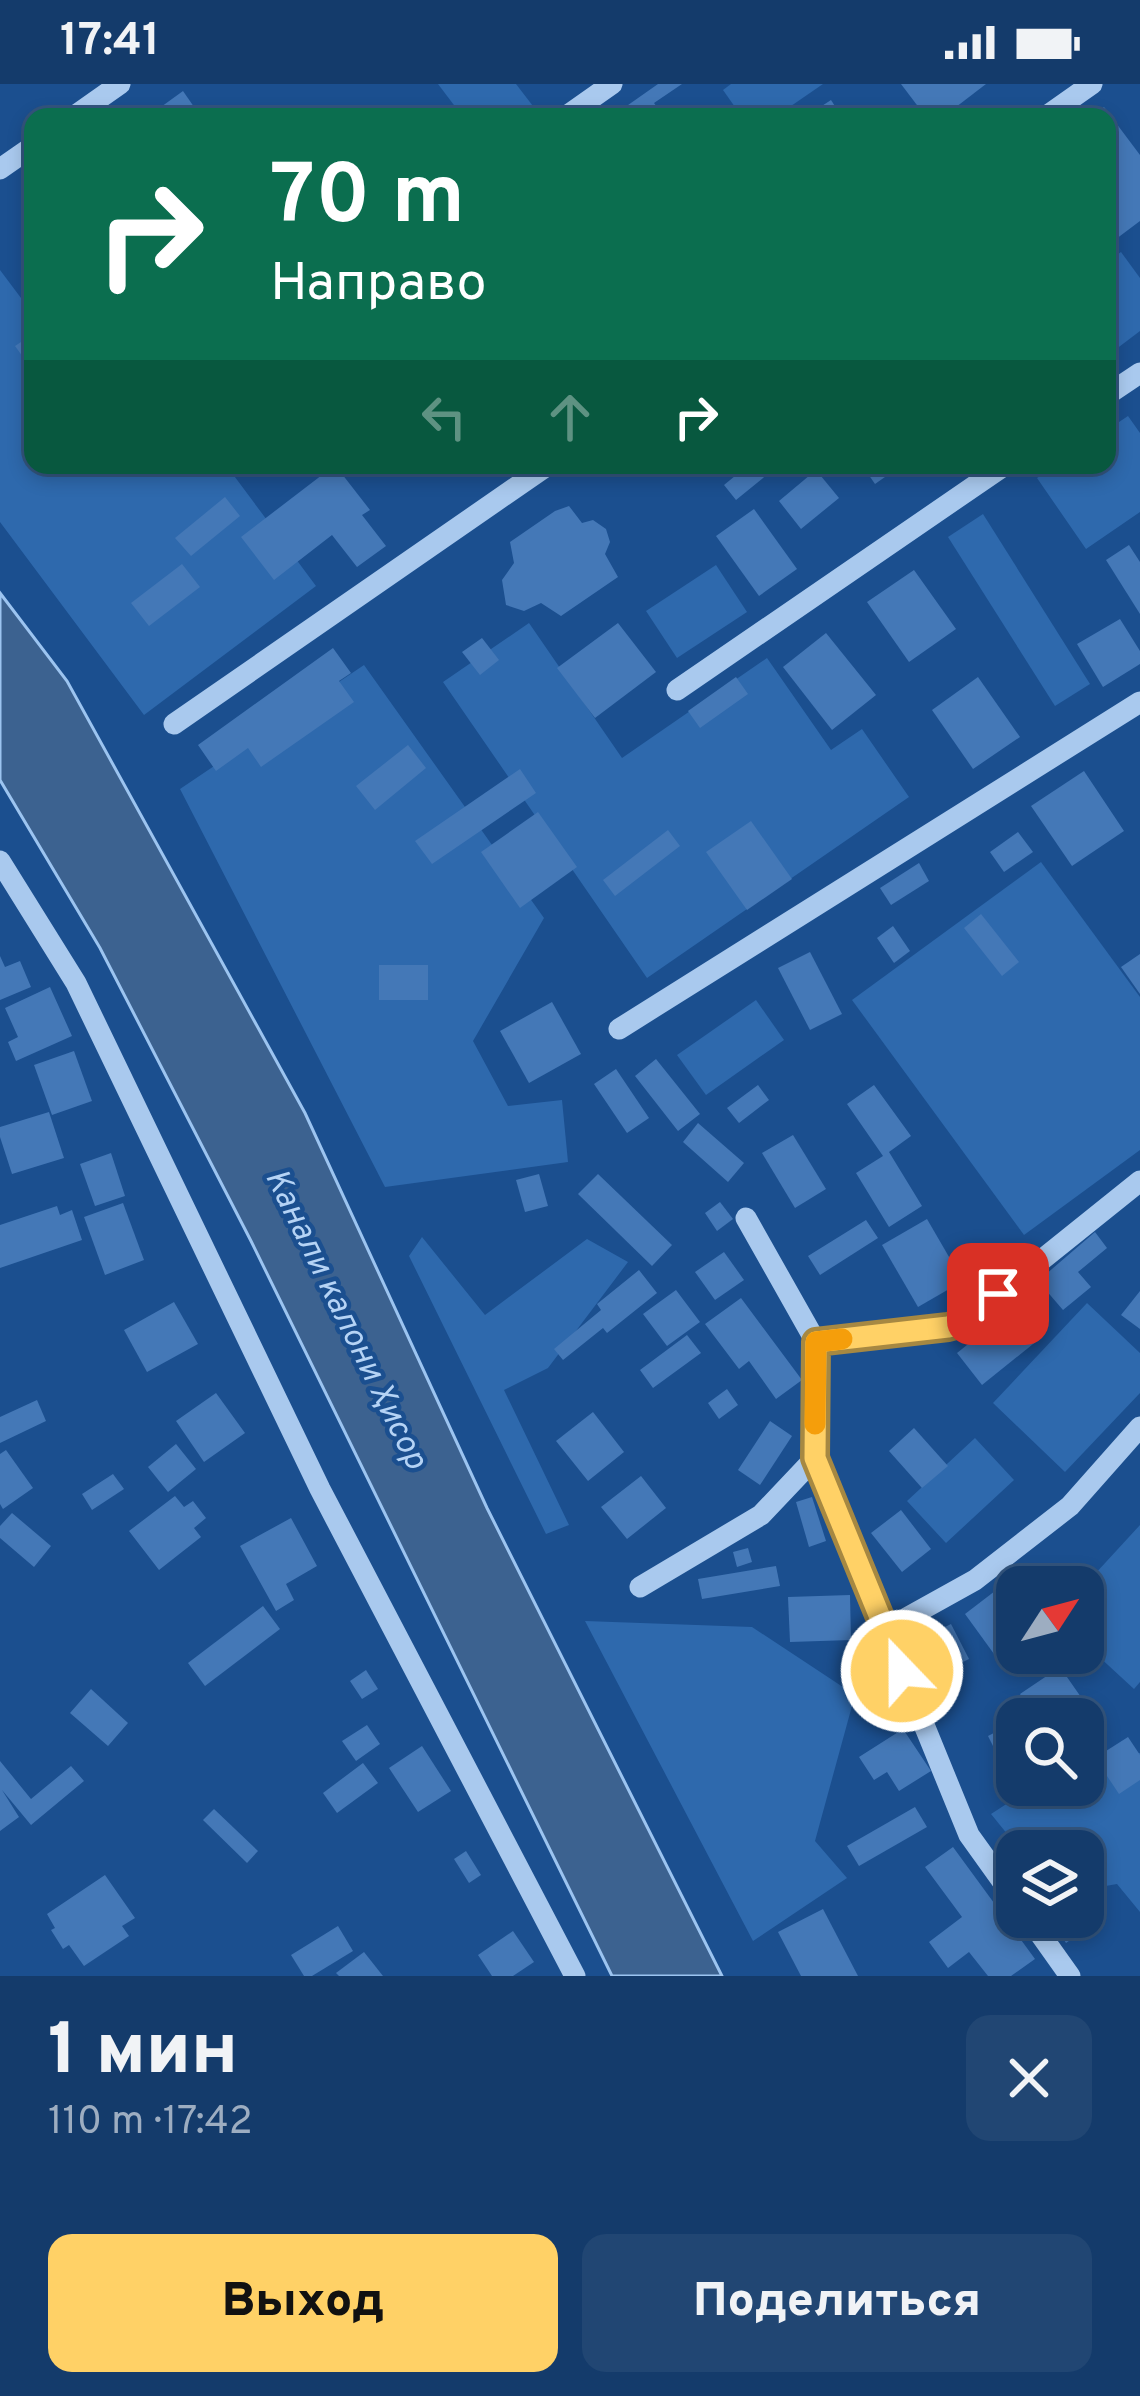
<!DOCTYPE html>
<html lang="ru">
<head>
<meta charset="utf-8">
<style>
  body { margin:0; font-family:Overpass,sans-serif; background:#214673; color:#f1f3f6; height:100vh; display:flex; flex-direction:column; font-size:45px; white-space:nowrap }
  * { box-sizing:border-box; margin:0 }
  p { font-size:39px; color:#9dadc1 }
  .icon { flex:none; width:66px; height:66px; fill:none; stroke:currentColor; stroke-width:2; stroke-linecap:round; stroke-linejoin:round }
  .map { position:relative; height:1892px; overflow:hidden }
  .details { display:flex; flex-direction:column; background:#143b6b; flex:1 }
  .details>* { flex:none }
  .top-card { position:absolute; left:24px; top:24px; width:1092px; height:366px; border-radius:24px; box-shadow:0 6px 18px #0003,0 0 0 3px #33557e; background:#0b6e4f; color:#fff; overflow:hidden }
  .needle { width:78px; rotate:54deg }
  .tools { position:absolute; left:996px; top:1482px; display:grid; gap:24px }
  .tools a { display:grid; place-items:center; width:108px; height:108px; border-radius:24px; background:#143b6b; box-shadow:0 6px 18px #0003,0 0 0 3px #33557e; font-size:60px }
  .pin { position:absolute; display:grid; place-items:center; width:102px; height:102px; color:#fff; margin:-51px; border-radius:24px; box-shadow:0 6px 18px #0006 }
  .me { position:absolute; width:132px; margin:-66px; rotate:338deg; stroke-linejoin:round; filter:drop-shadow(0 0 9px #0008) }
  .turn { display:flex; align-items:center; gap:42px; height:252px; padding:0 48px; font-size:54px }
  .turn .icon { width:156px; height:156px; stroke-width:2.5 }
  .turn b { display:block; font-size:84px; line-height:102px }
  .lanes { display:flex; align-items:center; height:114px; padding:0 48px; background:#0003; justify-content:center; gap:60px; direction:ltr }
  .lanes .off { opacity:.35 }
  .round { display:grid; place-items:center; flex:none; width:126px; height:126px; border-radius:24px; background:#214673 }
  .headline { display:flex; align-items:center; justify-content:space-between; height:204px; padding:0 48px }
  h1 { font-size:72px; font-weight:800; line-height:90px }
  .cta { display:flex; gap:24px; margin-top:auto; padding:24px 48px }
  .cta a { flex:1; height:138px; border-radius:24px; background:#ffd166; color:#111; font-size:48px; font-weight:800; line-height:138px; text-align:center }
  .cta a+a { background:#214673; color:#f1f3f6 }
  .status { display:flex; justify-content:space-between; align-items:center; height:84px; padding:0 60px; background:#143b6b; direction:ltr }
  .status svg { height:33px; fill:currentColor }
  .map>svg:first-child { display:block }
</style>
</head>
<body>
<div class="status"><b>17:41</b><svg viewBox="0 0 49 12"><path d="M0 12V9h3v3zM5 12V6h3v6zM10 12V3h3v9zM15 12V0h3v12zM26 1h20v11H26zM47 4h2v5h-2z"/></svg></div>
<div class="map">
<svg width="1140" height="1892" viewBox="0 0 1140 1892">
  <rect width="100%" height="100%" fill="#1b4f8f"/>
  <!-- green -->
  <g fill="#2e69ad">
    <path d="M438 0H516L536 26 527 33H463Z"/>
    <path d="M731 0H823L775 33H742L723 6Z"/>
    <path d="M1121 168 1140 194V247L1107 272V178Z"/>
    <path d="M0 186 30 226 33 225V381H226L316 502 144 631 0 438Z"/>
    <path d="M1128 332 1140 349V428L1086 465 1037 394 1056 381H1107V346Z"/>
    <path d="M983 430 1090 600 1055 622 948 453Z"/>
    <path d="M716 481 747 528 677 574 646 527Z"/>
    <path d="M529 539 622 674 767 574 831 666 862 645 909 713 647 894 443 598Z"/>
    <path d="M364 581 544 834 473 957 508 1022 562 1016 568 1078 385 1103 180 705Z"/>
    <path d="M1041 778 1140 913V1066L1024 1151 852 916Z"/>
    <path d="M756 916 784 956 706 1011 677 971Z"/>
    <path d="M422 1153 485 1231 587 1155 628 1178 548 1284 504 1306 569 1441 546 1450 409 1172Z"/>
    <path d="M1087 1219 1140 1269V1309L1065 1388 993 1319Z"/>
    <path d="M975 1354 1014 1396 946 1459 907 1417Z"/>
    <path d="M1140 1441V1598L1134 1605 1083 1558V1503Z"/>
    <path d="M585 1537 752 1543 855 1611 815 1757 847 1794 753 1857Z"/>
    <path d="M1140 1669V1828L1117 1800 1083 1806V1767H1021L991 1730 1036 1701H1083V1674Z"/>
  </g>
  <!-- water -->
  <path fill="#3c6290" stroke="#9cc4f0" stroke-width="3" d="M0 509 67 597 305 1029 487 1424 722 1892H612L251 1157 100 864 0 696Z"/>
  <!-- building -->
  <g fill="#4478b7">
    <path d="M658 0H682L654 19 664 33H611Z"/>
    <path d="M901 0H986L943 33H926Z"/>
    <path d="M183 7 201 33H157L154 28Z"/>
    <path d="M831 16 842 33H805Z"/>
    <path d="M1104 23 1140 71V137L1116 155 1107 143V33H1091Z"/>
    <path d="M33 250V276L28 280 15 262Z"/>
    <path d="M335 381 370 426 362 431 386 462 357 483 332 451 274 496 241 453Z"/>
    <path d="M737 381H779L736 416 724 401 741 387Z"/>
    <path d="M862 381H902L875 400Z"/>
    <path d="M816 386 839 414 801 445 779 417Z"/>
    <path d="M225 413 240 432 191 472 175 454Z"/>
    <path d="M569 422 582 439 593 436 606 445 610 458 605 470 618 493 561 532 541 519 524 527 506 521 502 496 514 479 510 458 555 427Z"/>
    <path d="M754 425 797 485 759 512 716 452Z"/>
    <path d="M1129 461 1140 478V530L1106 476Z"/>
    <path d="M182 480 200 503 149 542 131 519Z"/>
    <path d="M914 486 956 545 909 578 867 518Z"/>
    <path d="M1120 535 1140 567V580L1103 603 1077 560Z"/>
    <path d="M618 539 656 588 595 634 557 584Z"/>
    <path d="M826 549 876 611 832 646 783 583Z"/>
    <path d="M482 554 499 576 480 591 462 568Z"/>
    <path d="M333 564 351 589 339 597 354 618 261 683 248 664 216 687 198 661Z"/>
    <path d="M736 593 748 610 700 644 688 627Z"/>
    <path d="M978 593 1020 653 973 685 932 626Z"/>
    <path d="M408 661 426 684 375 726 356 702Z"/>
    <path d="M520 685 536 709 432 780 415 757Z"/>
    <path d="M1084 687 1124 747 1072 782 1031 722Z"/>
    <path d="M538 728 577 783 520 824 481 768Z"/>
    <path d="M751 737 792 795 747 826 706 768Z"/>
    <path d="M668 746 680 762 615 812 603 796Z"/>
    <path d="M1018 748 1033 768 1004 788 990 768Z"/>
    <path d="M919 779 929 797 891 821 880 804Z"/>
    <path d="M981 830 1019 878 1002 892 964 844Z"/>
    <path d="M893 842 910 867 894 879 877 854Z"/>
    <path d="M810 868 842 930 810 946 778 884Z"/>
    <path d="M1140 870V910L1121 883Z"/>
    <path d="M0 872 5 883 20 877 31 903 0 916Z"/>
    <rect x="379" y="881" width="49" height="35"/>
    <path d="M50 903 72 952 16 977 8 958 18 953 5 924Z"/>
    <path d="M552 918 581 970 529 999 500 947Z"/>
    <path d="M74 967 92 1017 52 1031 34 981Z"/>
    <path d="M656 975 700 1030 678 1047 635 992Z"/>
    <path d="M616 985 649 1034 627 1049 594 1000Z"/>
    <path d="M758 1001 769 1016 739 1039 727 1024Z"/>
    <path d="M874 1001 911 1052 889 1068 922 1122 889 1143 856 1089 883 1072 847 1020Z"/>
    <path d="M49 1028 64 1074 12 1090 0 1053V1043Z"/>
    <path d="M698 1039 744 1079 728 1098 683 1058Z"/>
    <path d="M793 1051 826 1105 795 1124 762 1069Z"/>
    <path d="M111 1069 125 1112 95 1122 80 1080Z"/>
    <path d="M539 1090 548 1122 525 1128 516 1096Z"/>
    <path d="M598 1090 672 1161 652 1182 578 1110Z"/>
    <path d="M720 1118 733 1135 717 1147 705 1129Z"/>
    <path d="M123 1119 144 1176 105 1191 84 1133Z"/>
    <path d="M57 1122 60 1131 72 1126 82 1156 0 1184V1141Z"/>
    <path d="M927 1135 963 1197 918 1223 882 1161Z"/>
    <path d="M866 1136 878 1154 820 1191 808 1172Z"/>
    <path d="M1095 1148 1107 1164 1078 1188 1091 1203 1063 1226 1038 1197Z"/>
    <path d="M724 1168 744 1196 715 1216 695 1188Z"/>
    <path d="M639 1186 657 1209 607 1249 603 1244 563 1276 554 1265 601 1226 597 1220Z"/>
    <path d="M676 1206 700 1238 667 1262 643 1230Z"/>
    <path d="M1140 1207V1245L1121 1231Z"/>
    <path d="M741 1214 802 1296 776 1315 749 1277 739 1285 705 1240Z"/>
    <path d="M174 1218 198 1260 147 1288 124 1246Z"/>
    <path d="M1018 1220 1043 1252 982 1301 957 1269Z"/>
    <path d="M687 1251 701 1269 653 1304 640 1286Z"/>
    <path d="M727 1305 738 1321 719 1335 708 1319Z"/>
    <path d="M216 1309 245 1349 204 1378 176 1337Z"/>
    <path d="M37 1316 46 1337 0 1359V1333Z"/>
    <path d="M593 1328 624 1368 588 1397 556 1357Z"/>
    <path d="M770 1337 792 1352 760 1401 738 1386Z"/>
    <path d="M914 1344 948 1382 922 1404 889 1367Z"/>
    <path d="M176 1360 196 1385 168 1408 148 1383Z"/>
    <path d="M6 1366 33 1404 3 1425 0 1420V1370Z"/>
    <path d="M113 1390 124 1405 92 1426 82 1410Z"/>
    <path d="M641 1392 666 1424 627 1455 601 1423Z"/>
    <path d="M175 1412 184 1423 193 1417 206 1434 194 1444 201 1453 159 1486 129 1447Z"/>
    <path d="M812 1413 826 1457 809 1463 796 1418Z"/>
    <path d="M901 1426 931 1465 902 1488 871 1449Z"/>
    <path d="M12 1429 51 1462 34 1483 0 1454V1442Z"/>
    <path d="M291 1434 317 1482 286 1500 294 1516 276 1527 240 1462Z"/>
    <path d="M748 1464 752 1478 737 1483 733 1468Z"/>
    <path d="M776 1482 780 1502 702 1515 698 1495Z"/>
    <path d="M1026 1486 1040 1503H1017V1525L1002 1505Z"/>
    <path d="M995 1507 1017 1537V1571L1002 1581 965 1530Z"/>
    <path d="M850 1511 851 1556 790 1558 788 1513Z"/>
    <path d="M263 1522 280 1545 205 1602 188 1579Z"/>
    <path d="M951 1540 969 1575 927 1596 909 1561Z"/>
    <path d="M1060 1583 1083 1616 1055 1635H1022L1032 1630 1020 1610Z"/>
    <path d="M366 1586 378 1605 362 1615 350 1597Z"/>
    <path d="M91 1605 128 1639 108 1662 70 1629Z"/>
    <path d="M1017 1637V1695L1011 1698 988 1652Z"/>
    <path d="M367 1641 380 1660 356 1677 342 1657Z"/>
    <path d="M903 1645 931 1687 899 1707 887 1688 874 1696 859 1673Z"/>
    <path d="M1128 1653 1140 1671V1696L1119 1710 1095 1674Z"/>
    <path d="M422 1662 451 1707 418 1728 389 1684Z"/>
    <path d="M0 1677 31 1715 71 1682 84 1697 31 1741 2 1706 19 1733 0 1747Z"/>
    <path d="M363 1679 378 1699 337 1729 323 1709Z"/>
    <path d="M915 1723 927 1743 859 1782 847 1762Z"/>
    <path d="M214 1725 258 1767 247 1779 203 1736Z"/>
    <path d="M953 1763 1035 1875 1011 1892H988L969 1868 948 1884 929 1858 962 1833 925 1783Z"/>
    <path d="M466 1767 481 1791 469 1799 454 1775Z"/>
    <path d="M105 1791 135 1834 122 1842 129 1852 84 1882 69 1861 63 1865 51 1846 55 1844 47 1830Z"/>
    <path d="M1090 1809 1105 1832 1066 1859 1051 1836 1056 1833H1083V1814Z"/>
    <path d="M823 1825 858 1892H801L778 1848Z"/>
    <path d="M338 1842 353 1867 312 1892H304L291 1871Z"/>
    <path d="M513 1847 534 1878 513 1892H492L478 1871Z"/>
    <path d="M364 1868 383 1892H339L336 1889Z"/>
  </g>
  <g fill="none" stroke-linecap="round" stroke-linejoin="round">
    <!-- minor -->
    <g stroke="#a9c9ee" stroke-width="21">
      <path d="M73 33 120 0"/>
      <path d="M565 33 612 0"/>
      <path d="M1045 33 1092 0"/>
      <path d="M0 85 33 62"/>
      <path d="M1107 311 1140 289"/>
      <path d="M677 606 1005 381"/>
      <path d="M174 640 548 381"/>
      <path d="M0 777 76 899 320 1405 575 1892"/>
      <path d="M619 945 1140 618"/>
      <path d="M746 1134 816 1258"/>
      <path d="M640 1503 761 1431 815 1374"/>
      <path d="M885 1546 975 1496 1070 1422 1140 1343"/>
      <path d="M1017 1818 969 1751 815 1374 816 1258 948 1243 963 1239 1140 1097"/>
      <path d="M1028 1833 1070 1892"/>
    </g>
  </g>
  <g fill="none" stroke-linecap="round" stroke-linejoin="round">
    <!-- route casing -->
    <g stroke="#a68842" stroke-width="30">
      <path id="route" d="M902 1587 815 1374 816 1258 948 1243 963 1239 998 1210"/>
    </g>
    <!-- route -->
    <use href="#route" stroke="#ffd166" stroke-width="21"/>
    <!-- slow -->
    <path stroke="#f59e0b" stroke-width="21" d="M815 1340 816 1258 842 1255"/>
  </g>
  <g text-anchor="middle" stroke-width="9" stroke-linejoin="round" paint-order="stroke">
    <!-- water labels -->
    <g font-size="33" font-style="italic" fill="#b5d3f5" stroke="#1b4f8f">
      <text transform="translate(348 1234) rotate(64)" y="12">Канали калони Ҳисор</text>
    </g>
  </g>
</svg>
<div class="tools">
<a><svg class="needle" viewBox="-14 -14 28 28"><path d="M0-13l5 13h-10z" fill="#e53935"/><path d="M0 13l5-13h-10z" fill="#9dadc1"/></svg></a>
<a><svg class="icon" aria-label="search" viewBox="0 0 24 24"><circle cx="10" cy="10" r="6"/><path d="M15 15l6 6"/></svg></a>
<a><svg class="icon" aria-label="layers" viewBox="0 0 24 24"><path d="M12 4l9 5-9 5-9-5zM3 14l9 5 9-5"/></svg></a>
</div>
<div class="pin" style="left:998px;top:1210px;background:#d93025"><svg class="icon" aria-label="arrive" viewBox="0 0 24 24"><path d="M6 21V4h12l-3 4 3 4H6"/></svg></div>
<svg class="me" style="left:902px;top:1587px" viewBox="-20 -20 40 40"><circle r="17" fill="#ffd166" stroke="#fff" stroke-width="3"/><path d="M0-11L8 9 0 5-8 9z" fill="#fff"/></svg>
<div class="top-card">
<div class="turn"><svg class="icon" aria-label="right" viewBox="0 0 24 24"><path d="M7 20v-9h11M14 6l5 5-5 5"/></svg><div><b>70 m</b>Направо</div></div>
<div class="lanes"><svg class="icon off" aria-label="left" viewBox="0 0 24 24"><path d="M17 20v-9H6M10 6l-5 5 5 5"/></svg><svg class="icon off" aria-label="ahead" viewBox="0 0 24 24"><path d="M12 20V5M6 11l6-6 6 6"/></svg><svg class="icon" aria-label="right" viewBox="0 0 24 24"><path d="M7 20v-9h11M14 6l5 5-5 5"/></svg></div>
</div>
</div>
<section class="details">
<div class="headline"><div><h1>1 мин</h1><p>110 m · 17:42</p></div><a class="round"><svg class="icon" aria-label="close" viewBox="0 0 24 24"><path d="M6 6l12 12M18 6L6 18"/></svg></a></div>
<div class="cta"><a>Выход</a><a>Поделиться</a></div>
</section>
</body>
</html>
